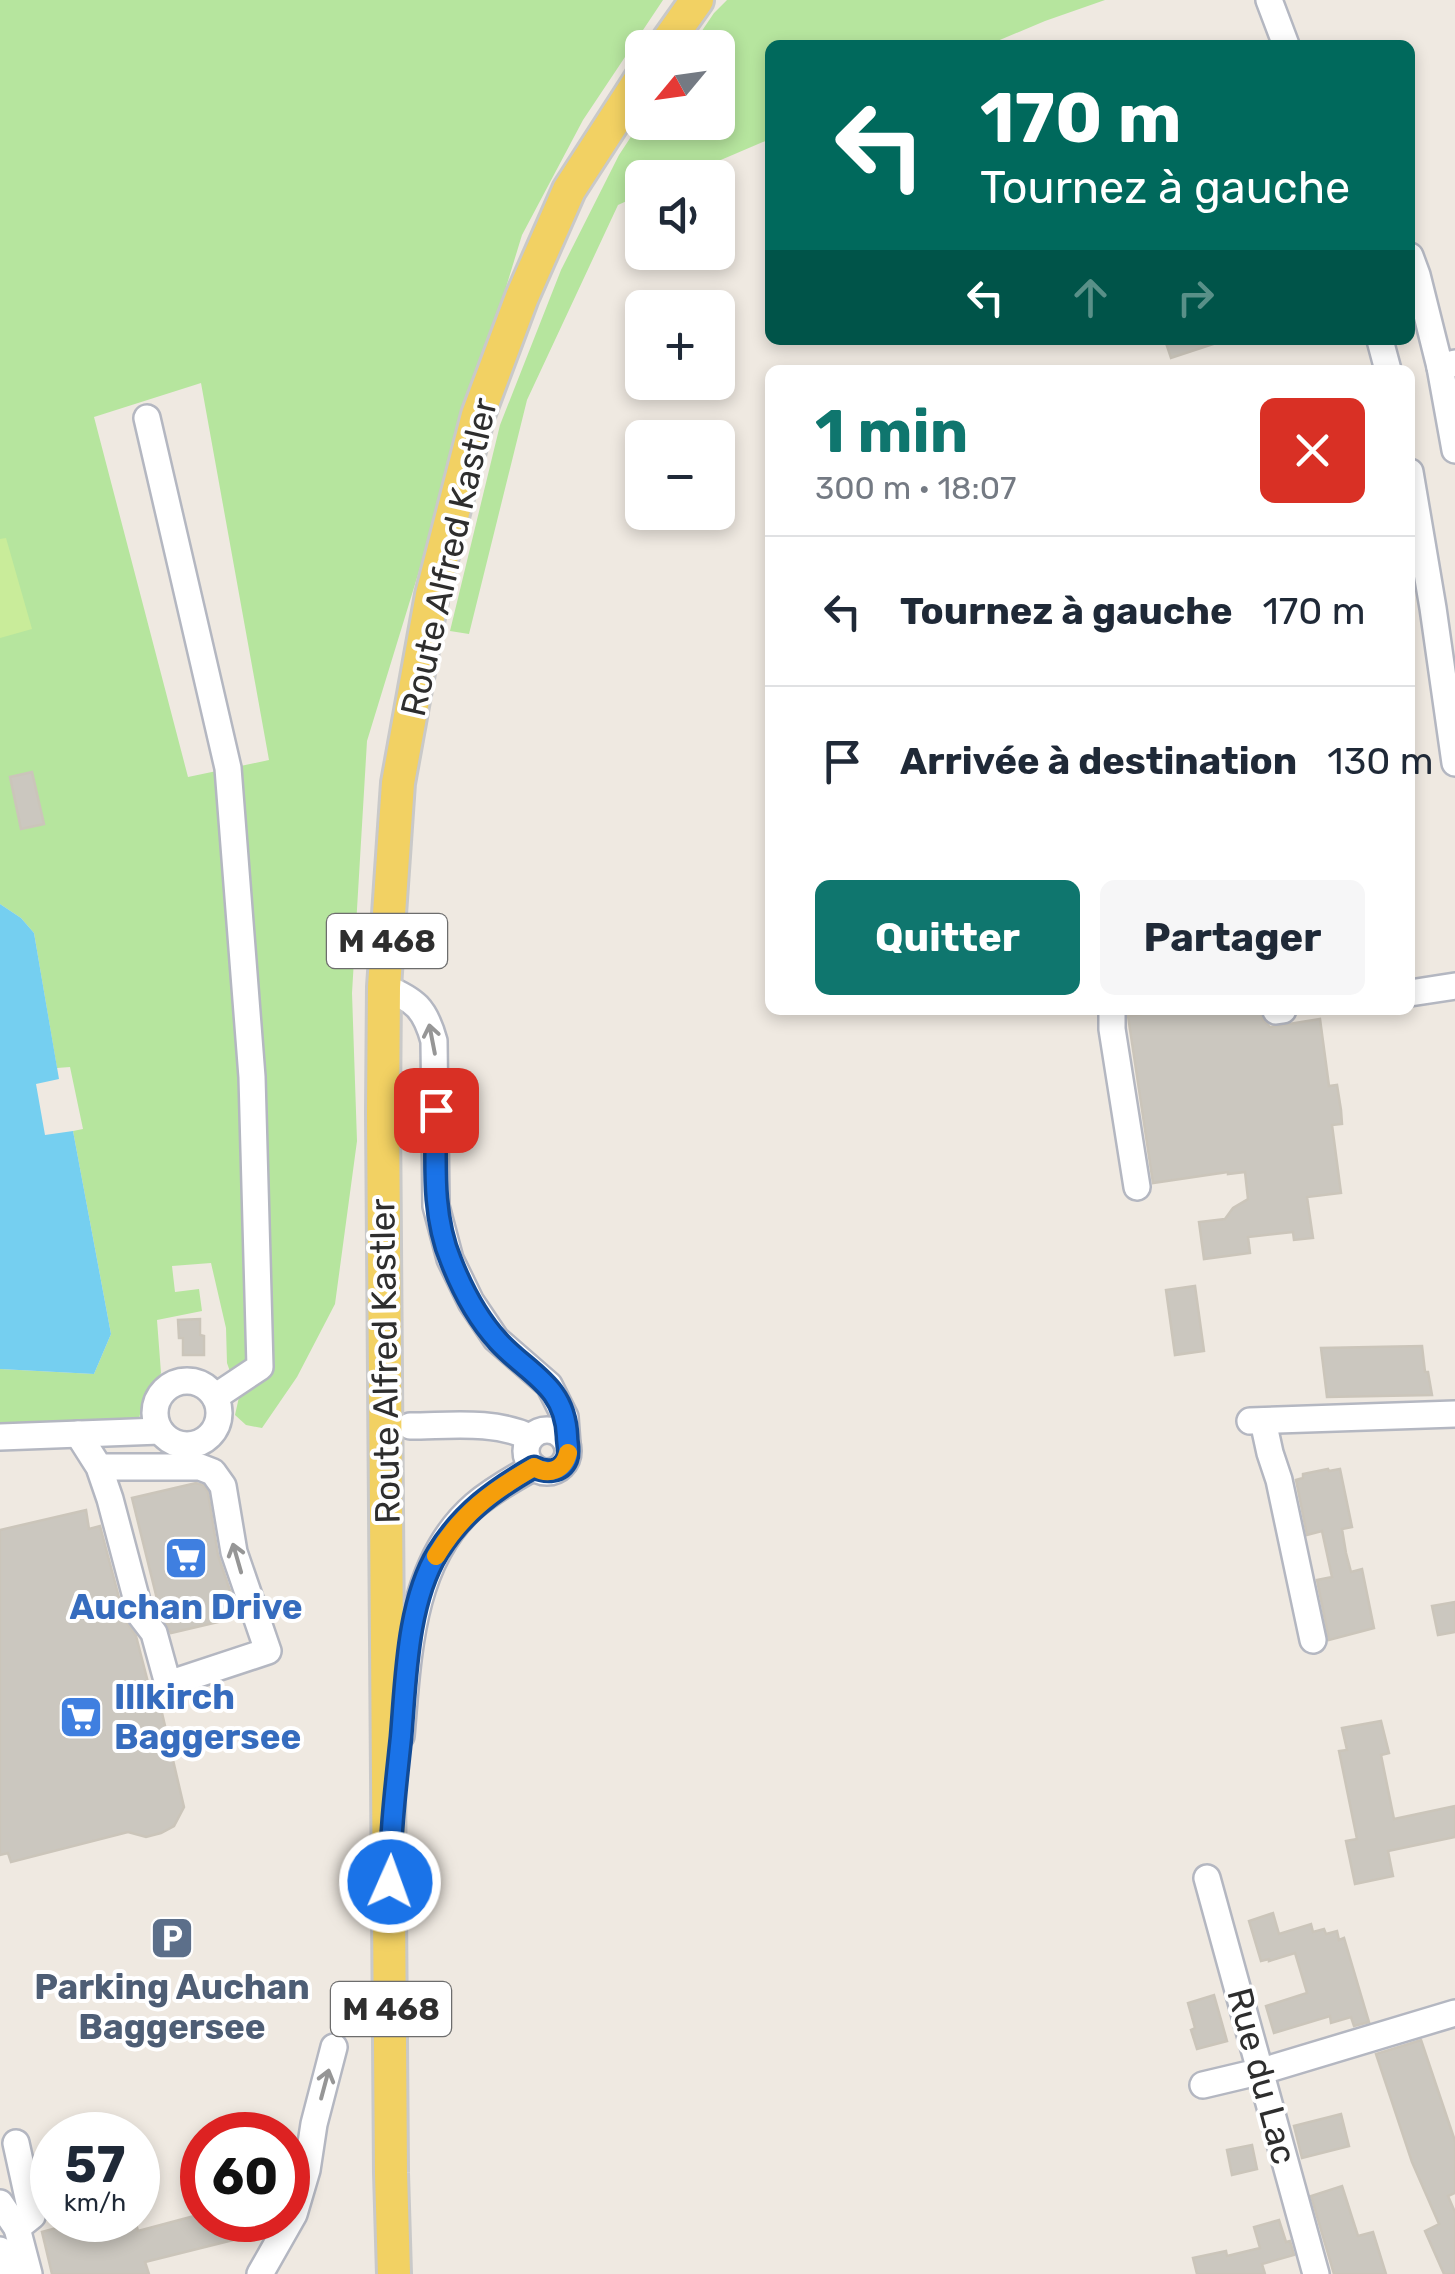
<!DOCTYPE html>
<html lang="fr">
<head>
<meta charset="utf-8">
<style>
  body { margin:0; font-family:Rubik,sans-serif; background:#f6f6f7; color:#1f2937; height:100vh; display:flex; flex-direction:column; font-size:38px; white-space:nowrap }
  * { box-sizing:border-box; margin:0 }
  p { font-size:32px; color:#747a83 }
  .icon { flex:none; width:55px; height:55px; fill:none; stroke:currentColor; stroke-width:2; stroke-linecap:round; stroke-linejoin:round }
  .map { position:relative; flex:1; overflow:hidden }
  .details { position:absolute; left:765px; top:365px; width:650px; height:650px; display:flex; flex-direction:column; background:#fff; border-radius:15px; box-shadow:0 5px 15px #0003 }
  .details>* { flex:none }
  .guide { position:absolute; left:765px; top:40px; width:650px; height:305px; border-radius:15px; box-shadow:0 5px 15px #0003; background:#00695c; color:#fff; overflow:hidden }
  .needle { width:65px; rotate:241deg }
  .fabs { position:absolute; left:625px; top:30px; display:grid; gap:20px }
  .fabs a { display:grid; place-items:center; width:110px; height:110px; border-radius:15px; background:#fff; box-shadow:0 5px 15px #0003; font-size:50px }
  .speed { position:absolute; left:30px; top:2112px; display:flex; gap:20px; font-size:50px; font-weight:700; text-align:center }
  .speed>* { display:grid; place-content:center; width:130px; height:130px; border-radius:50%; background:#fff; box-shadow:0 5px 15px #0003; line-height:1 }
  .speed small { font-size:25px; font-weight:400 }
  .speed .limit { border:15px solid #d22; background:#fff; color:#111 }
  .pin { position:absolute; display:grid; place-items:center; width:85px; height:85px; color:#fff; margin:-42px; border-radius:20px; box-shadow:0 5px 15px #0006 }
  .me { position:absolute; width:110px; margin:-55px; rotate:2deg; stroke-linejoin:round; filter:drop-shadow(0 0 8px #0008) }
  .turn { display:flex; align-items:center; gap:35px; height:210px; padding:0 50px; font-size:45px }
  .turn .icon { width:130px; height:130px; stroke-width:2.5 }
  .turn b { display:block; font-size:70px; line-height:85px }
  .lanes { display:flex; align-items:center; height:95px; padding:0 50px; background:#0003; justify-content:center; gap:50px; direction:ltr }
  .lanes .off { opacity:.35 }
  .round { display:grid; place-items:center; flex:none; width:105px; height:105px; border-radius:15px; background:#f6f6f7 }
  .head { display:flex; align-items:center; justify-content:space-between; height:170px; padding:0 50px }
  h1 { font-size:60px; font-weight:700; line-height:75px; color:#0f766e }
  .primary-button { display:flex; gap:20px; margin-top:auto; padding:20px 50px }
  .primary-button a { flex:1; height:115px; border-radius:15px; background:#0f766e; color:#fff; font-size:40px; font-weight:700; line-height:115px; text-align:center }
  .primary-button a+a { background:#f6f6f7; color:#1f2937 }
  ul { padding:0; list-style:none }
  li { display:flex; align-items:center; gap:30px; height:150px; padding:0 50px; border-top:2px solid #e0e1e3 }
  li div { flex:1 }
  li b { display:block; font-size:38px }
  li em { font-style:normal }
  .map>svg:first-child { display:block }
</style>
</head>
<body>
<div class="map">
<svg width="1455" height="2274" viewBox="0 0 1455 2274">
  <rect width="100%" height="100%" fill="#efe9e1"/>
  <!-- green -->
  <g fill="#b6e59e" fill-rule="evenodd">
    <path d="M0 0H663L583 120 522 235 367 741 352 993 357 1141 335 1304 297 1377 262 1428 246 1425 235 1415 239 1397 227 1363 226 1328 211 1263 172 1266 175 1292 199 1289 202 1311 157 1320 161 1373 143 1400 139 1419 0 1425V1369L94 1374 111 1334 73 1131 83 1129 70 1067 57 1068 34 933 21 918 0 904ZM201 383 269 760 188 777 94 417Z"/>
    <path d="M727 0H1105L1045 21 988 45H770V139L681 177 642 178V194L618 205 527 400 469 634 450 631 500 425 561 270 619 155 642 120V122H718V48L691 47 714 13Z"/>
  </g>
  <!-- pitch -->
  <path fill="#c9ec9a" d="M6 538 32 629 0 638V539Z"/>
  <!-- water -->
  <path fill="#75cff0" d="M0 904 21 918 34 933 59 1079 36 1084 45 1135 73 1131 111 1334 94 1374 0 1369Z"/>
  <!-- building -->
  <g fill="#cbc7bf" stroke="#cbc5ba" stroke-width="2.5">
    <path d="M1165 340H1216V343L1171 358Z"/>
    <path d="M32 772 44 824 21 829 10 777Z"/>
    <path d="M1171 1010H1260L1263 1020 1270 1027 1320 1019 1329 1086 1337 1085 1341 1110 1342 1124 1332 1125 1341 1193 1307 1197 1313 1238 1294 1240 1293 1232 1248 1237 1250 1253 1204 1259 1199 1222 1225 1219 1233 1208 1248 1199 1245 1172 1228 1174V1172L1153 1183 1128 1016Z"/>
    <path d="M1195 1286 1204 1351 1175 1355 1166 1290Z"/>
    <path d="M200 1319V1335L204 1336V1355H183V1338H179L178 1320Z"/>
    <path d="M1422 1346 1425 1372H1428L1432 1395 1327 1397 1321 1348Z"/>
    <path d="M1328 1469 1329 1471 1340 1469 1352 1527 1342 1529 1346 1553 1351 1572 1362 1569 1374 1628 1329 1640 1317 1580 1332 1577 1322 1531 1307 1535 1296 1480 1303 1478V1474Z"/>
    <path d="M196 1483 203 1485 208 1492 218 1555 239 1617 171 1633 161 1615 132 1498Z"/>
    <path d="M86 1510 89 1529 100 1526 125 1620 136 1636 151 1694 155 1693 158 1696 184 1807 174 1826 161 1833 146 1837 128 1832 11 1862 8 1853 0 1855V1530Z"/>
    <path d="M1455 1602V1632L1438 1635 1432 1606Z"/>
    <path d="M1381 1721 1389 1753 1381 1755 1394 1819 1455 1806V1837L1388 1851 1393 1876 1355 1884 1346 1841 1357 1839 1339 1751 1347 1750 1342 1728Z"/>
    <path d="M1273 1913 1279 1934 1311 1924 1313 1932 1324 1929 1326 1934 1337 1931 1339 1940 1344 1938 1369 2022 1354 2026 1351 2017 1331 2023 1330 2016 1274 2033 1266 2006 1307 1993 1295 1953 1269 1961V1959L1261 1961 1249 1921Z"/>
    <path d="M1214 1995 1227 2041 1197 2049 1191 2030 1195 2028 1188 2003Z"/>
    <path d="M1421 2040 1455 2141V2193L1448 2196 1455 2212V2274H1444L1425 2231 1439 2224 1412 2162 1376 2054Z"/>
    <path d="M1341 2114 1349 2146 1302 2158 1294 2126Z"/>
    <path d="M1252 2145 1257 2169 1232 2175 1227 2150Z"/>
    <path d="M1342 2186 1358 2236 1373 2232 1386 2274H1334L1311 2196Z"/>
    <path d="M202 2214V2220H232L237 2239 145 2262 149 2274H52L42 2232 75 2223 74 2220H135L138 2231Z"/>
    <path d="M1279 2220 1286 2242 1290 2241 1294 2255 1262 2264 1265 2274H1197L1193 2258 1226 2251 1227 2256 1260 2248 1254 2227Z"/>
  </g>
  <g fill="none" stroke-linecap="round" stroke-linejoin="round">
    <!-- minor casing -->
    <g stroke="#b4b7c1" stroke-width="30">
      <g id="minor">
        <path d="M1269 0 1286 45"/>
        <path d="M1410 256 1417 275 1440 367 1455 363"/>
        <path d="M1380 340 1388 370"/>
        <path d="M1440 367 1455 450"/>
        <path d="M147 418 228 768 252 1077 260 1367 215 1397"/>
        <path d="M1410 472 1433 608 1455 763"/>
        <path d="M384 987C415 1000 425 1008 434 1041L436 1206 450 1259 471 1302 496 1339 549 1385 565 1417 567 1444"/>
        <path d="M1410 993 1455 986"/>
        <path d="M1112 1010V1029L1137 1187"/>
        <path d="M1276 1011 1283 1010"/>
        <circle cx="187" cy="1413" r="32"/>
        <path d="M1250 1421 1455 1414"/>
        <path d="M1263 1421 1270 1453 1279 1480 1313 1640"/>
        <path d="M410 1426C450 1426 493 1420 530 1437"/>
        <circle cx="547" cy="1451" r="21"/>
        <path d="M78 1434 99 1467 110 1499 141 1616 154 1633 168 1684 268 1651 234 1552 223 1486 213 1472 200 1467H99"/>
        <path d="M0 1437 160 1431"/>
        <path d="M401 1736C408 1657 410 1561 475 1505 493 1490 514 1478 534 1467"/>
        <path d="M1207 1878 1316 2274"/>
        <path d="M1203 2085 1262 2071 1455 2013"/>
        <path d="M16 2143 32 2216 17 2228 29 2274"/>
        <path d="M0 2203 17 2228"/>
        <path d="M0 2250 6 2274"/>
        <path d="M260 2274 294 2214 307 2170 314 2124 334 2047"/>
      </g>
    </g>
    <!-- major casing -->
    <g stroke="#c9c9c9" stroke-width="38">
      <g id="major">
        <path d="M663 48 697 0"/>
        <path d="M394 2274 391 2173 383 1112 384 987 398 783 432 595 478 415 522 297 569 190 642 77"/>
      </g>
    </g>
    <!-- minor -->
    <use href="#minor" stroke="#fff" stroke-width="25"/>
    <!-- major -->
    <use href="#major" stroke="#f2d163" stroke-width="32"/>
  </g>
  <!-- one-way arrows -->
  <defs><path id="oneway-shaft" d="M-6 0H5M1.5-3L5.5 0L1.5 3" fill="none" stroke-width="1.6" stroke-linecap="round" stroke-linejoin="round" transform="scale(2.5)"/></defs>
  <g stroke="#969696">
    <use href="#oneway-shaft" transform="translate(432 1039) rotate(-101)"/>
    <use href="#oneway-shaft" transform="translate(237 1558) rotate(-106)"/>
    <use href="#oneway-shaft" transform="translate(325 2084) rotate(-75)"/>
  </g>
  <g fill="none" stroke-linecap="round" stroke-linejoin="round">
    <!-- route casing -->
    <g stroke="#114b97" stroke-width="25">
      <path id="route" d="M390 1882C390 1833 396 1785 401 1737 406 1678 407 1603 438 1552 462 1513 495 1489 534 1467 546 1473 561 1473 567 1459 570 1452 567 1444 567 1436 565 1385 528 1374 498 1341 478 1319 462 1289 451 1261 431 1213 436 1160 436 1110"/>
    </g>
    <!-- route -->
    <use href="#route" stroke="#1a73e8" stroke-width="18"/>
    <!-- slow -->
    <path stroke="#f59e0b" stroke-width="18" d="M436 1556C461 1514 492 1491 534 1467 549 1476 564 1470 568 1453"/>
  </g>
  <!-- icons -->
  <defs>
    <g id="supermarket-square" transform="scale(2.25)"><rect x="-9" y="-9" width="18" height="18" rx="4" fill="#3f7fe0" stroke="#fff"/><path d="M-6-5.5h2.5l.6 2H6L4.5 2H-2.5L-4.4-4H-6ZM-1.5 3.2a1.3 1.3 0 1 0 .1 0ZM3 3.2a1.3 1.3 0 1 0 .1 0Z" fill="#fff"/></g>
    <g id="parking-square" transform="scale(2.25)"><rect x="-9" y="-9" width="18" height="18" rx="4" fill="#5c6f8a" stroke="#fff"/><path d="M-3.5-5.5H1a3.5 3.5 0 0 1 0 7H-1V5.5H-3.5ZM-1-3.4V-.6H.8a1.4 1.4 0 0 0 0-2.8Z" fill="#fff"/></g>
  </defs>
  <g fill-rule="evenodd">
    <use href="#supermarket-square" x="186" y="1558"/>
    <use href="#supermarket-square" x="81" y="1717"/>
    <use href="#parking-square" x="172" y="1938"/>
  </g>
  <g text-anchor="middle" stroke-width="8" stroke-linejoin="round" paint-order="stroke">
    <!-- shield labels -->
    <g fill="#fff" stroke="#6d6d6d" stroke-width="2.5">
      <rect x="327" y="914" width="120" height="54" rx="8"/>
      <rect x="331" y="1982" width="120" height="54" rx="8"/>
    </g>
    <g font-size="32" font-weight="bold" fill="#2e2e2e">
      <text x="387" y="952">M 468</text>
      <text x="391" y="2020">M 468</text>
    </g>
    <!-- street labels -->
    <g font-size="35" fill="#2e2e2e" stroke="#fff">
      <text transform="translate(449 557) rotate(-77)" y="12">Route Alfred Kastler</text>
      <text transform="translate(385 1361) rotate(-91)" y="12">Route Alfred Kastler</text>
      <text transform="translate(1262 2076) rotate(75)" y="12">Rue du Lac</text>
    </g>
    <!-- shop labels -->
    <g font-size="35" font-weight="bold" fill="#366cbe" stroke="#fff">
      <text x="186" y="1619">Auchan Drive</text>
      <text x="114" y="1709" text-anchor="start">Illkirch<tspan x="114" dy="40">Baggersee</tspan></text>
    </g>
    <!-- service labels -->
    <g font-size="35" font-weight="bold" fill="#4e5e75" stroke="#fff">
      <text x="172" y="1999">Parking Auchan<tspan x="172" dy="40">Baggersee</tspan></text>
    </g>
  </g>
</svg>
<div class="fabs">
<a><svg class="needle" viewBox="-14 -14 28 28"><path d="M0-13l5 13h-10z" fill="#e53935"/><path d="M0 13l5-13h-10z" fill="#747a83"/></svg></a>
<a><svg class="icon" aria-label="sound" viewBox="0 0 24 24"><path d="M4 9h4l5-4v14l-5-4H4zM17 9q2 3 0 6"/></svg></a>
<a>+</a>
<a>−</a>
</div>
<div class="speed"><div>57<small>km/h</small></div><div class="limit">60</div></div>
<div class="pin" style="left:436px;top:1110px;background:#d93025"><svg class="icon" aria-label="arrive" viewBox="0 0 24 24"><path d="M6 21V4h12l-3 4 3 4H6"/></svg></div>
<svg class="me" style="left:390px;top:1882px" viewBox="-20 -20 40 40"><circle r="17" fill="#1a73e8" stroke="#fff" stroke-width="3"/><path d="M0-11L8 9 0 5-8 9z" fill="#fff"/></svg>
<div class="guide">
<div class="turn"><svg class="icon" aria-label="left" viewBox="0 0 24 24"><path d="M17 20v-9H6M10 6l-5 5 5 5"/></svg><div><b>170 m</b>Tournez à gauche</div></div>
<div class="lanes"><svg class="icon" aria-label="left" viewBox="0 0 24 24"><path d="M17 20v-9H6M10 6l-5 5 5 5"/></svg><svg class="icon off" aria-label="ahead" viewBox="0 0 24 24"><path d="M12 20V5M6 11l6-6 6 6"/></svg><svg class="icon off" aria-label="right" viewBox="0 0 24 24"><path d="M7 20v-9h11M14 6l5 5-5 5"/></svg></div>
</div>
<section class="details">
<div class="head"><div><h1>1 min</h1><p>300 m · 18:07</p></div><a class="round" style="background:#d93025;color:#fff"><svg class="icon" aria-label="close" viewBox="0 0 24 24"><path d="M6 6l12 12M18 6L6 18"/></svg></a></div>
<ul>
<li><svg class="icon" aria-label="left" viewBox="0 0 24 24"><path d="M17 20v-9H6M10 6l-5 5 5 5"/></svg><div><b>Tournez à gauche</b></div><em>170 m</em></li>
<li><svg class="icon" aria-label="arrive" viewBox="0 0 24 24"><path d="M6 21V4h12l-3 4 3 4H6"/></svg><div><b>Arrivée à destination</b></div><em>130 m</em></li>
</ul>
<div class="primary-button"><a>Quitter</a><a>Partager</a></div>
</section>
</div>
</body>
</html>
